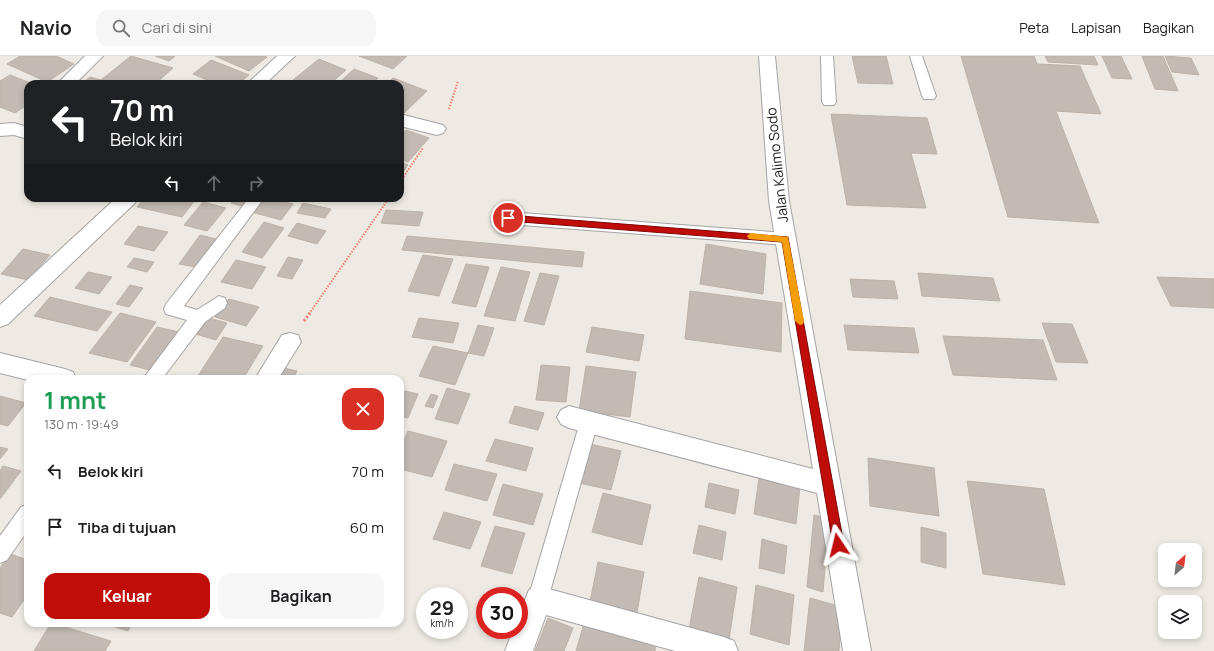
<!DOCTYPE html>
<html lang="id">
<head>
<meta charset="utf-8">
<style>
  body { margin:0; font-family:Manrope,sans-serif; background:#f6f6f6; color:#202124; height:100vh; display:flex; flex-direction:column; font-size:15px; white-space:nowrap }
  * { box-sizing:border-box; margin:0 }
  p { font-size:13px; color:#757577 }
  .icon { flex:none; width:22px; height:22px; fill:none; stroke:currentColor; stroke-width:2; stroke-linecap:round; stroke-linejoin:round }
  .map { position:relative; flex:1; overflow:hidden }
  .drawer { position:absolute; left:24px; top:319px; width:380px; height:252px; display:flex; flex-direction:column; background:#fff; border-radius:12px; box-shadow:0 2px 6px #0003 }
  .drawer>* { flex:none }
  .banner { position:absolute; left:24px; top:24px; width:380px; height:122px; border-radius:12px; box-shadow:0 2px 6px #0003; background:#202124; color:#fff; overflow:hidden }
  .needle { width:26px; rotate:28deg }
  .tools { position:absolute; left:1158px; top:487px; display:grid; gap:8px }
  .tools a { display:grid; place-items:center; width:44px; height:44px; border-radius:8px; background:#fff; box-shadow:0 2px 6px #0003; font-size:20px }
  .speed { position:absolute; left:416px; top:531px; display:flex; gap:8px; font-size:20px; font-weight:700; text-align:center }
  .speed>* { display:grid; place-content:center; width:52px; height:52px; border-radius:50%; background:#fff; box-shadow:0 2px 6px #0003; line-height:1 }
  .speed small { font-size:10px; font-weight:400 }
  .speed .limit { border:6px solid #d22; background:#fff; color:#111 }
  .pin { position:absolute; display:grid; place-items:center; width:34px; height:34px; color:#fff; margin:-17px; border:2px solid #fff; border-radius:50%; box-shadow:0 1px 4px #0007 }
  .me { position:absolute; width:44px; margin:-22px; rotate:350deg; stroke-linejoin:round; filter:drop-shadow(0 0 3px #0008) }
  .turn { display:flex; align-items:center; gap:14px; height:84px; padding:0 20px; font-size:18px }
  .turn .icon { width:52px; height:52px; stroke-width:2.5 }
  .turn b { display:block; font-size:28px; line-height:34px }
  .lanes { display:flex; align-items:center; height:38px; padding:0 20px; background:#0003; justify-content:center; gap:20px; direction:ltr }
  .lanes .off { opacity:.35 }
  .round { display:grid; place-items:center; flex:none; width:42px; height:42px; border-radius:12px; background:#f6f6f6 }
  .overview { display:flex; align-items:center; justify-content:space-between; height:68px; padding:0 20px }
  h1 { font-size:24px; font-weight:700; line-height:30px; color:#1e9e55 }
  .button { display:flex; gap:8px; margin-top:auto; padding:8px 20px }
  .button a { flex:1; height:46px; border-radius:12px; background:#c00d0a; color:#fff; font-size:16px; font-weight:700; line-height:46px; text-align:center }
  .button a+a { background:#f6f6f6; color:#202124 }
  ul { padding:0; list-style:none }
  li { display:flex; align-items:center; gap:12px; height:56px; padding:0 20px }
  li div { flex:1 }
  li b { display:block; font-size:15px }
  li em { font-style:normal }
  header { display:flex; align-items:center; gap:24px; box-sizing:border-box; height:56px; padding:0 20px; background:#fff; border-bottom:1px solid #e0e0e0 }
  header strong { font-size:19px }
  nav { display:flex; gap:22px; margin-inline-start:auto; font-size:14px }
  .search { width:280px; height:36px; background:#f6f6f6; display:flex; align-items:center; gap:10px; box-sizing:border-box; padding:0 14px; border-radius:12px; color:#757577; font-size:15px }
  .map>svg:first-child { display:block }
</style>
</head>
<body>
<header>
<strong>Navio</strong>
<div class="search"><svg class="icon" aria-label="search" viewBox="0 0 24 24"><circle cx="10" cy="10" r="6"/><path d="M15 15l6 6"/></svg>Cari di sini</div>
<nav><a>Peta</a><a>Lapisan</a><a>Bagikan</a></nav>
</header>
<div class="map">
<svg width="1214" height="595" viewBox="0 0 1214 595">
  <rect width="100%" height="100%" fill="#eeeae3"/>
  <!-- building -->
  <g fill="#c2bab3" stroke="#beb1a6">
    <path d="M20 0H56L74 8 47 26 7 8Z"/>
    <path d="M131 0 173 12 155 28H81L90 21 101 24Z"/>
    <path d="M155 0H175L169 5Z"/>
    <path d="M215 0H264L267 1 249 15Z"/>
    <path d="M359 0H407L393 13Z"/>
    <path d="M852 0H886L893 28 858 27Z"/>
    <path d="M961 0H1034L1037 8 1080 10 1101 58 1056 55 1099 167 1008 161Z"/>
    <path d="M1045 0H1094L1098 9 1048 6Z"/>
    <path d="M1102 0H1121L1132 23 1112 22Z"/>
    <path d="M1142 0H1163L1178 35 1155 33Z"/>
    <path d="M1165 0 1191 2 1199 19 1172 16Z"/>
    <path d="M319 3 346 14 330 28H301L293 24Z"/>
    <path d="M211 4 249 19 238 28H217L193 18Z"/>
    <path d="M354 13 378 22 371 28H347L340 26Z"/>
    <path d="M10 19 33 28H28V48L15 57 0 51V25Z"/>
    <path d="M393 22 427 35 401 60 400 28H387Z"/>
    <path d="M831 58 927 62 937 98 911 97 926 152 847 149Z"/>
    <path d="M406 74 429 82 408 106 400 103V80Z"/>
    <path d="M400 106 408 109 400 120Z"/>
    <path d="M144 142H187L195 144 182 161 137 151Z"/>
    <path d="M236 142H250L242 150 231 147Z"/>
    <path d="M262 142H269L293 148 281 164 251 156Z"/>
    <path d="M297 142H317L313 146Z"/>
    <path d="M203 146 226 152 207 175 184 169Z"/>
    <path d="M303 147 331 153 325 162 297 157Z"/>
    <path d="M386 154 423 156 419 170 381 167Z"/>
    <path d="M264 166 284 172 262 202 242 196Z"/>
    <path d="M297 167 326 175 317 188 288 180Z"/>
    <path d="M138 170 168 176 154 195 124 188Z"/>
    <path d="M200 179 216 183 195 211 179 208Z"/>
    <path d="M407 180 584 196 582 211 402 194Z"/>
    <path d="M706 188 766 198 763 238 700 228Z"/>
    <path d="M23 193 50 199 28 224 1 218Z"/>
    <path d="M423 199 453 203 439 240 408 235Z"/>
    <path d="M288 201 303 204 292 223 277 220Z"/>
    <path d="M134 202 154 206 147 216 127 211Z"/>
    <path d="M236 204 266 211 252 233 221 226Z"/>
    <path d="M466 208 489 211 476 251 452 247Z"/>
    <path d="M501 211 530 216 515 265 484 260Z"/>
    <path d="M88 216 112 221 99 238 75 232Z"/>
    <path d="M540 217 559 220 544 269 524 265Z"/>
    <path d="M918 217 993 222 1000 245 922 240Z"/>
    <path d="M1157 221 1214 223V252L1171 250Z"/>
    <path d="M850 223 894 225 898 243 853 241Z"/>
    <path d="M130 229 143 232 129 251 116 248Z"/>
    <path d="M690 235 782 247 781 296 685 283Z"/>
    <path d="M50 241 112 256 97 275 34 260Z"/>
    <path d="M229 243 259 251 246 270 215 261Z"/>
    <path d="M120 257 156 266 127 306 89 297Z"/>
    <path d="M205 261 227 267 216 284 192 277Z"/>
    <path d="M419 262 459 267 453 287 412 281Z"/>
    <path d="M1042 267 1072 268 1088 307 1056 306Z"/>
    <path d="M478 269 494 272 484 300 468 297Z"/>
    <path d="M844 269 914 272 919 297 848 294Z"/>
    <path d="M157 271 179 276 153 315 130 309Z"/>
    <path d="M592 271 644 279 639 305 586 296Z"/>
    <path d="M943 280 1043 284 1057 324 953 319Z"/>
    <path d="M223 281 263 290 243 323H196Z"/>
    <path d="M433 290 468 297 455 329 419 320Z"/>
    <path d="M541 309 570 311 566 346 536 344Z"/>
    <path d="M586 310 636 316 630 361 579 355Z"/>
    <path d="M284 312 297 315 293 323H278Z"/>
    <path d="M447 332 470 338 458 368 435 363Z"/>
    <path d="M405 335 418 338 408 362 400 360V346Z"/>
    <path d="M431 338 438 340 433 352 425 350Z"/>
    <path d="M0 340 26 347 8 370 0 368Z"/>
    <path d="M515 350 544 357 538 374 509 367Z"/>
    <path d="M408 375 447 385 432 421 400 413V393Z"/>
    <path d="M495 383 533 392 526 415 486 405Z"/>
    <path d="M590 388 621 395 611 434 579 427Z"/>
    <path d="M0 391 8 393 0 403Z"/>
    <path d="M868 402 934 412 939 460 870 450Z"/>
    <path d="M454 408 497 418 487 445 445 434Z"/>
    <path d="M3 410 21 415 0 443V415Z"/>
    <path d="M759 421 800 431 796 468 754 458Z"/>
    <path d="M967 425 1044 433 1065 529 983 518Z"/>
    <path d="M709 427 739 434 735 458 705 451Z"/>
    <path d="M503 428 543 438 533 469 493 459Z"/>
    <path d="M603 437 651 449 642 489 592 476Z"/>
    <path d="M444 456 481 466 470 493 433 483Z"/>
    <path d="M814 459 829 463 823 536 807 531Z"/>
    <path d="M699 469 726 476 722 504 693 497Z"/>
    <path d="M495 470 525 477 512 518 481 510Z"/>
    <path d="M921 471 946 477V512L921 506Z"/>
    <path d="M762 483 787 490 784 518 759 512Z"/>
    <path d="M10 498 28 504V538L12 561 0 557V512Z"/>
    <path d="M598 506 644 516 636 562 589 551Z"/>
    <path d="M699 521 737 531 729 584 689 573Z"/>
    <path d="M756 529 794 539 789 589 750 578Z"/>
    <path d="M810 542 842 551 839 595H804Z"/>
    <path d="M548 562 573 572 564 595H535Z"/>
    <path d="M585 564 657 583 655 595H576Z"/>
    <path d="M51 567H52L111 585 105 595H34Z"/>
    <path d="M103 567H132L128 575Z"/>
  </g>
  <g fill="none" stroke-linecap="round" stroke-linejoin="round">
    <!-- lane casing -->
    <g stroke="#a4a4a4" stroke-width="2">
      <g id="lane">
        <path d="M821 0H833L836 46 834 49H824L822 46Z"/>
        <path d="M910 0H922L936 40 934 43H924L922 40Z"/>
        <path d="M249 142H264L184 250 197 254 219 240 225 242 227 247 225 252 205 266 162 323H143L187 264 166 258 164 253 166 248Z"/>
        <path d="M508 156 786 177 791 179 794 183 791 187 786 189 508 168 503 166 501 162 503 158Z"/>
        <path d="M589 358 595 360 598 366 548 543 545 550 538 553 531 550 528 543 580 366 583 360Z"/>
        <path d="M28 448V474L7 504 0 507V480L21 451Z"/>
      </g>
    </g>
    <!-- street casing -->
    <g stroke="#a4a4a4" stroke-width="2">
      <g id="street">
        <path d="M85 0H103L75 28H57Z"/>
        <path d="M277 0H295L265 28H247Z"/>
        <path d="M759 0H775L789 145 871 595H843L817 437 569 372 561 368 557 361 561 354 569 350 813 413 769 145Z"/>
        <path d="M400 58 443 69 446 73 443 77 437 79 400 70Z"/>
        <path d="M14 67 28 71V83L14 79 0 80V68Z"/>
        <path d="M116 142H137L135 147 8 268 0 271V249Z"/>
        <path d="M290 277 298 279 301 286 278 323H255L282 279Z"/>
        <path d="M0 297 65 313 73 316 76 323 28 324 0 317Z"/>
        <path d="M538 530 724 581 734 585 738 595H675L546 559 533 595H505L513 574H519V558L529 534Z"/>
      </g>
    </g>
    <!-- path-far1 -->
    <g stroke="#f37f6f" stroke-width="2" stroke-dasharray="1.5 1.5" stroke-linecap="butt">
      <path d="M449 53 458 25"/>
      <path d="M400 126 423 92"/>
      <path d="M309 258 389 142"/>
    </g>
    <!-- path -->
    <path stroke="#f37f6f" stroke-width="3" stroke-dasharray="2 2" stroke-linecap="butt" d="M304 265 310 257"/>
    <!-- lane -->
    <use href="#lane" fill="#fff" fill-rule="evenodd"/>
    <!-- street -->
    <use href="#street" fill="#fff" fill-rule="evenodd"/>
  </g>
  <!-- route -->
  <path fill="#c00d0a" stroke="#7d0806" d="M508 159 788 181 844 489 842 493 838 494 834 493 833 489 782 186 508 165 504 162Z"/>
  <!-- slow -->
  <path fill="#f59e0b" d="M751 177 788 181 804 265 803 268 800 269 795 265 782 186 749 183 747 180Z"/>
  <g text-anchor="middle" stroke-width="3" stroke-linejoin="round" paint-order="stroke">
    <!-- street labels -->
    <g font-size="14" fill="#1d1d1d" stroke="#fff">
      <text transform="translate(777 109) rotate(-96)" y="5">Jalan Kalimo Sodo</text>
    </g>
  </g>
</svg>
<div class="tools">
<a><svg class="needle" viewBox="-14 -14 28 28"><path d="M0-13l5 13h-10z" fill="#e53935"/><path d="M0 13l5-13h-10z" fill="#757577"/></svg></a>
<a><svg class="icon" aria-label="layers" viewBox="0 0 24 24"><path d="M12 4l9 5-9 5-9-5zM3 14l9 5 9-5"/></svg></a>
</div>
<div class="speed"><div>29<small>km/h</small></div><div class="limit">30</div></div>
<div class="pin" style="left:508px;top:162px;background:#d93025"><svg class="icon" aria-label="arrive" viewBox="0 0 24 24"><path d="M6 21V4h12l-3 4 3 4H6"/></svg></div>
<svg class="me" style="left:838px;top:489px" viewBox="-20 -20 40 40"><path d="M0-17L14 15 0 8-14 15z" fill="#c00d0a" stroke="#fff" stroke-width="4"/></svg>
<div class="banner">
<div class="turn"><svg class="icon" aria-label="left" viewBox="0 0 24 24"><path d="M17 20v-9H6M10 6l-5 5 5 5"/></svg><div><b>70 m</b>Belok kiri</div></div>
<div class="lanes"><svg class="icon" aria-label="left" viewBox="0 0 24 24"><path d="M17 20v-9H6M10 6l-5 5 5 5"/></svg><svg class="icon off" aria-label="ahead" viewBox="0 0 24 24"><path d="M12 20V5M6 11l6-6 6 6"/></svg><svg class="icon off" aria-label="right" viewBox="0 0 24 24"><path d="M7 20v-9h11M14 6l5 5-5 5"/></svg></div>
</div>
<section class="drawer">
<div class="overview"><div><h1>1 mnt</h1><p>130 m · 19:49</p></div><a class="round" style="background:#d93025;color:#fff"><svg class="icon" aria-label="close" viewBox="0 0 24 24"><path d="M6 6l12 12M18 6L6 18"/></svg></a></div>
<ul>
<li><svg class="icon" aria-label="left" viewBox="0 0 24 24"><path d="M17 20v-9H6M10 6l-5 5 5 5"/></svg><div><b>Belok kiri</b></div><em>70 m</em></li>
<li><svg class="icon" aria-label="arrive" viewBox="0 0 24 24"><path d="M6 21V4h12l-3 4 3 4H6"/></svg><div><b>Tiba di tujuan</b></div><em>60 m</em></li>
</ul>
<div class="button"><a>Keluar</a><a>Bagikan</a></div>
</section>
</div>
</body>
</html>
